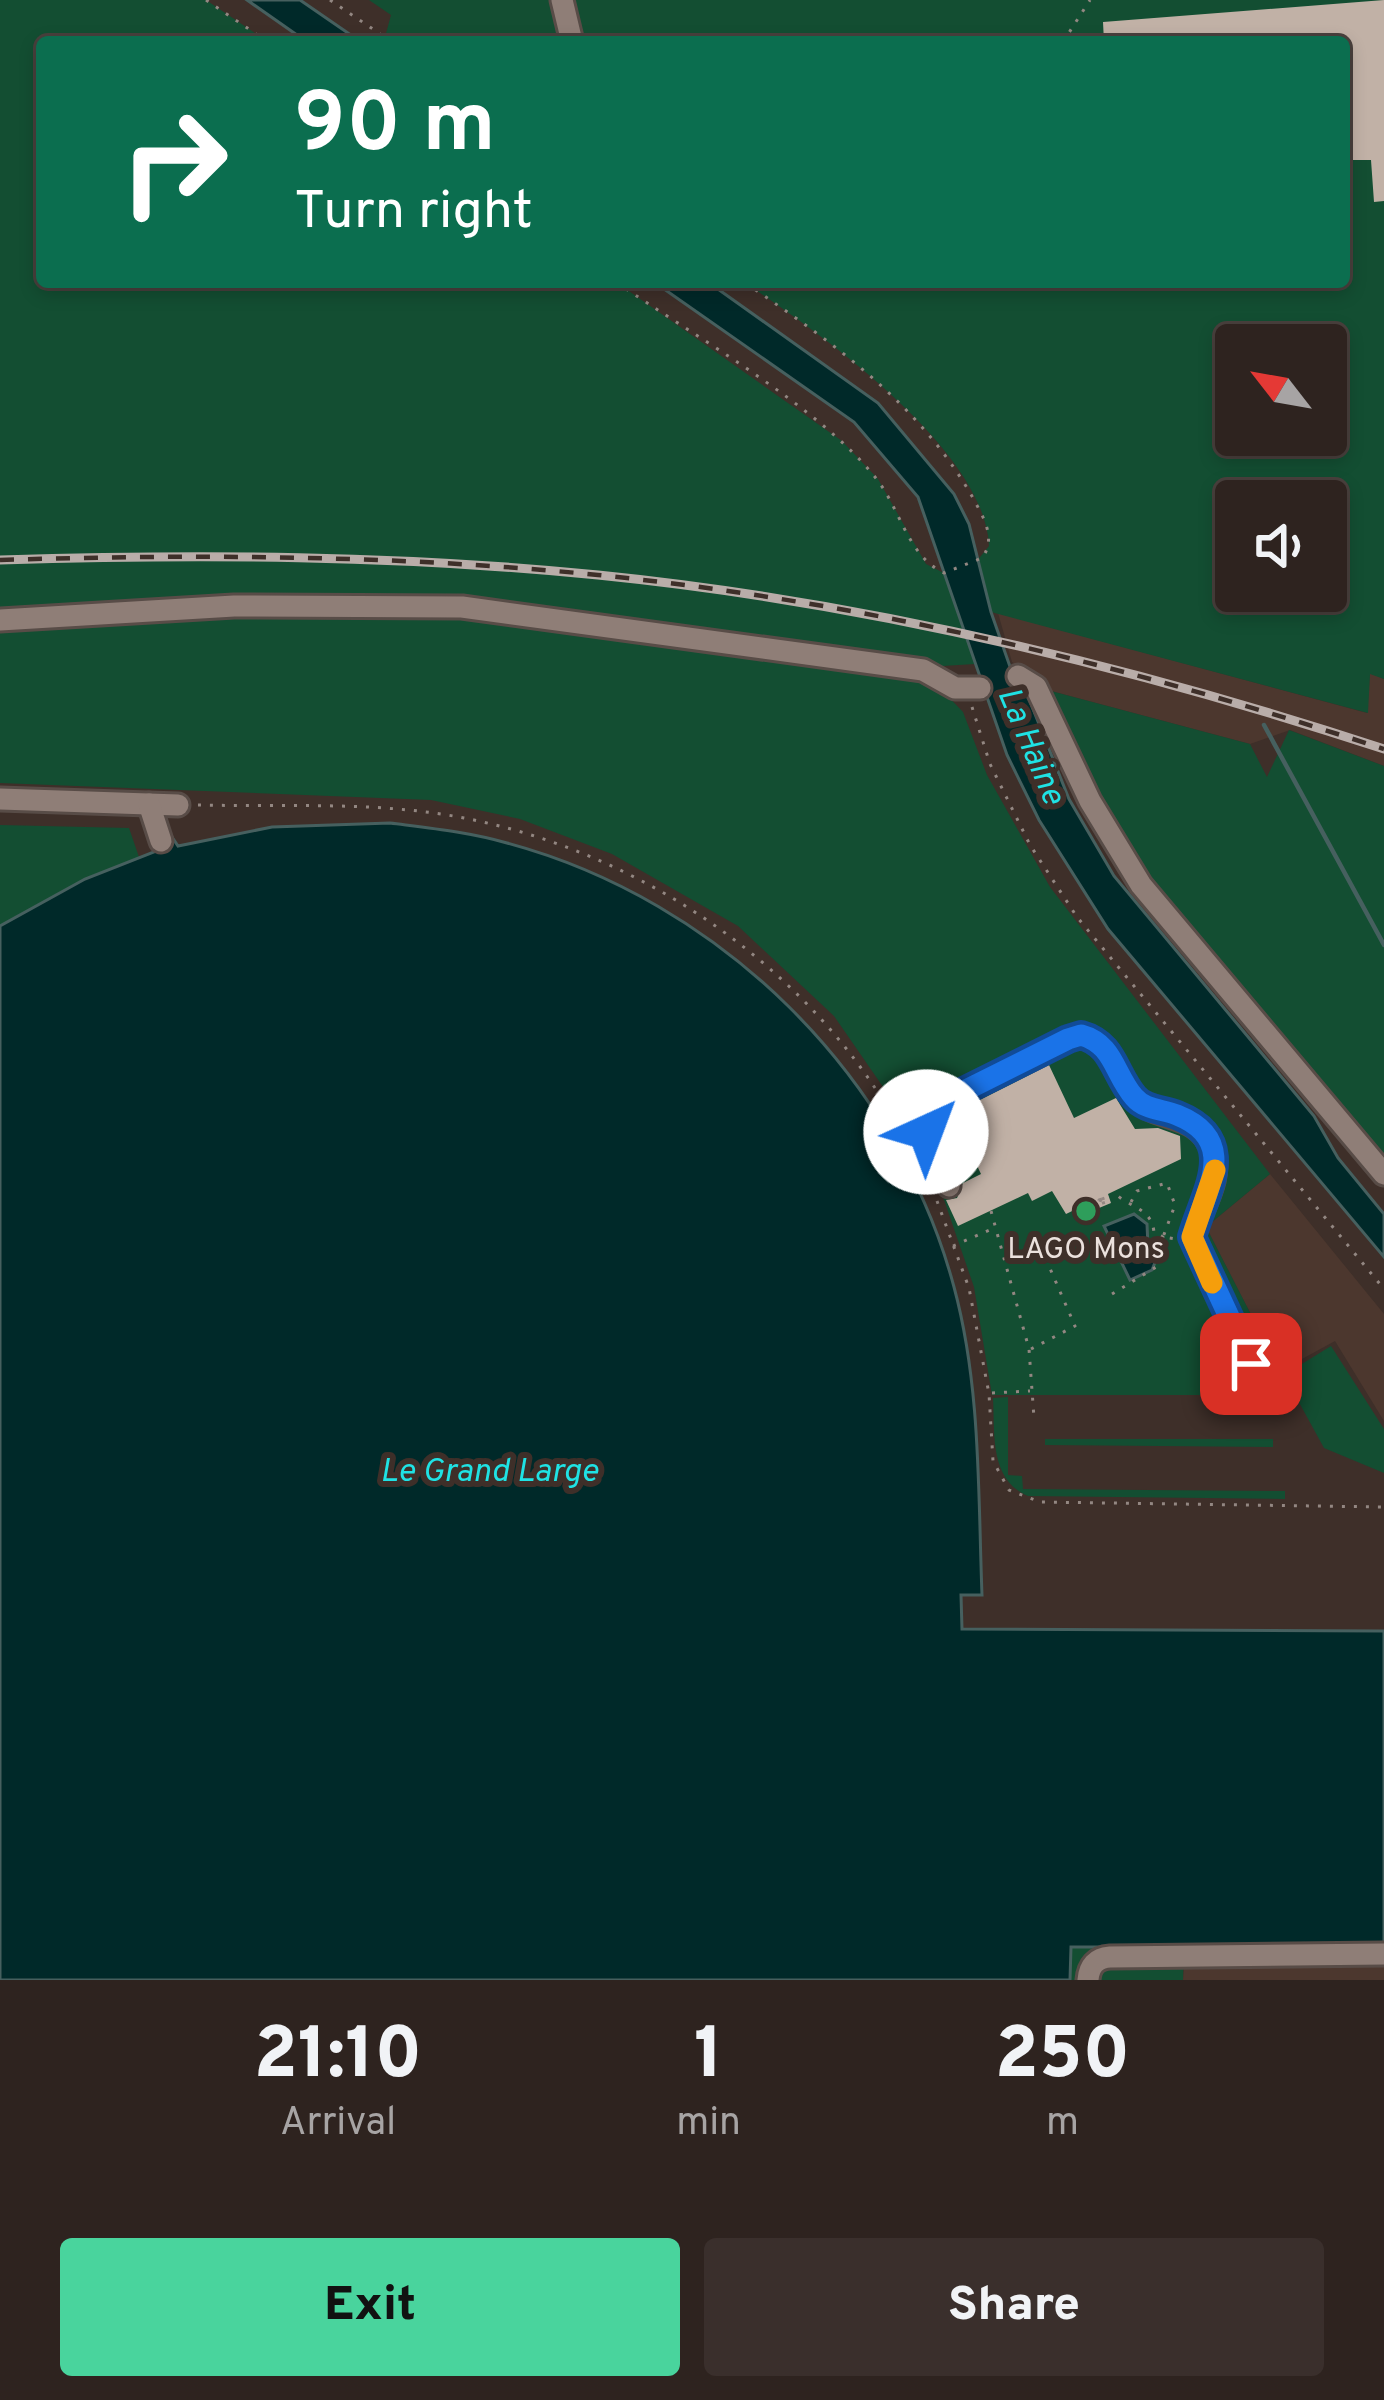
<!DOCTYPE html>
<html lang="en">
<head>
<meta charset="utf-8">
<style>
  body { margin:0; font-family:Overpass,sans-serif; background:#3a2f2c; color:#f1f3f6; height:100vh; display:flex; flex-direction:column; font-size:45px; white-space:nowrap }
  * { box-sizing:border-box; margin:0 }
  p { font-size:39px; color:#a7a4a4 }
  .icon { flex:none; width:66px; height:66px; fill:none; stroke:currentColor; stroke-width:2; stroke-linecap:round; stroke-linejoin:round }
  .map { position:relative; height:1980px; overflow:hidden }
  .details { display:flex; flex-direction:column; background:#2e231f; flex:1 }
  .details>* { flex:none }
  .top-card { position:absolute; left:36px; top:36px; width:1314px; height:252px; border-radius:12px; box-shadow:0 6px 18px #0003,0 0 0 3px #49403d; background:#0b6e4f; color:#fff; overflow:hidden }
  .needle { width:78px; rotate:301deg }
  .fabs { position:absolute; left:1215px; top:324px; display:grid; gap:24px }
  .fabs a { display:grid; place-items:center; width:132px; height:132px; border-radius:12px; background:#2e231f; box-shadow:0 6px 18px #0003,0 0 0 3px #49403d; font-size:60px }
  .pin { position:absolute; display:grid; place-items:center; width:102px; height:102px; color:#fff; margin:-51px; border-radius:24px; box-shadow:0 6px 18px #0006 }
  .me { position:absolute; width:132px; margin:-66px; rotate:43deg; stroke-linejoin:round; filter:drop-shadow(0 0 9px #0008) }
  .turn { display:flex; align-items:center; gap:42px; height:252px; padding:0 60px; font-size:54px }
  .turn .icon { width:156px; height:156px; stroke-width:2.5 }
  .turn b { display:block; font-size:84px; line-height:102px }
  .eta { display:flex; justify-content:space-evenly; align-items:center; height:204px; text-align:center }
  .eta b { font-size:72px; font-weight:800; line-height:84px }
  .button { display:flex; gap:24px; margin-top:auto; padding:24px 60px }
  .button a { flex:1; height:138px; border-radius:12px; background:#49d49d; color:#111; font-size:48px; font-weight:800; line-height:138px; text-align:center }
  .button a+a { background:#3a2f2c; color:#f1f3f6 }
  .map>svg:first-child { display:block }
</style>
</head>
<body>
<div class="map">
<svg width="1384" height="1980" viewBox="0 0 1384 1980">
  <rect width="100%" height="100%" fill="#3e2f29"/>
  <!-- built -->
  <g fill="#4c372e">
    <path d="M998 613 1367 713 1370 673 1384 679V766L1290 730 1250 744 1051 691 1012 662Z"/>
    <path d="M1270 1174 1384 1314V1421L1335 1341 1280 1371 1206 1227Z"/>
    <path d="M1384 1962V1980H1183L1184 1965Z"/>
  </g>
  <!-- green -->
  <g fill="#134e32" fill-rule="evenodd">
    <path d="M0 0H206L268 42H42V282H616L842 441 878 479 926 564 944 573 975 664 893 669 941 689 963 712 987 775 1050 887 1270 1174 1206 1227 1280 1371 1265 1380 1260 1395H992L974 1287 942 1194 899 1110 834 1016 738 926 612 854 520 819 431 800 0 783Z"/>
    <path d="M369 0H1384V679L1370 674 1368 713 991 612 976 562 989 546C985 448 818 332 744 282H1344V42H392L385 37 391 15ZM1236 345H1326V435H1236ZM1236 501H1326V591H1236Z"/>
    <path d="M1051 691 1250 744 1267 777 1289 730 1384 766V1174L1162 912 1055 729Z"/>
    <path d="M0 825 129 828 139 857 85 879 0 926Z"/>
    <path d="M1331 1346 1384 1429V1473L1324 1448 1284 1375Z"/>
    <path d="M1008 1397V1475L1022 1476 1023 1489 1285 1491V1499L1028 1496C989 1480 995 1433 993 1398Z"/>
    <path d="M1045 1439H1273V1447L1045 1445Z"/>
    <path d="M1184 1946 1183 1980H1070V1947Z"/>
  </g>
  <!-- water -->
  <g fill="#002929" stroke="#46605f" stroke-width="3">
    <path d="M247 0H300L361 42H307Z"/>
    <path d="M654 282H708L878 403 954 494 969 524 991 612 1016 684 1027 694 1069 799 1114 876 1314 1116 1338 1158 1384 1214V1257L1108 929 1039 820 1007 755 918 497 854 422Z"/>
    <path d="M390 823C429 828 469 832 507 843 719 900 897 1074 954 1287 981 1387 978 1492 982 1595H961L962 1629 1384 1631V1947H1071L1070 1980H0V926L85 879 154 852 151 844 172 837 178 846 272 827Z"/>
    <path d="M1134 1214 1147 1224 1148 1247 1156 1260 1152 1270 1130 1280 1104 1226Z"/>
  </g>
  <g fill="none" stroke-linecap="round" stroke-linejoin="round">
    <!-- stream -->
    <path stroke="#46605f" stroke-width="4.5" d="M1264 725 1384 945"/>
  </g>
  <!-- building -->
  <g fill="#c1b1a6">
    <path d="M1384 0V201L1374 202 1371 160H1344V42H1104L1103 22Z"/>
    <path d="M1049 1065 1074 1118 1116 1098 1135 1129 1158 1128 1180 1136 1181 1159 1108 1194 1111 1203 1099 1208 1095 1200 1066 1214 1052 1191 1032 1201 1028 1193 958 1226 946 1200 957 1198 963 1183 981 1174 952 1114Z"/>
  </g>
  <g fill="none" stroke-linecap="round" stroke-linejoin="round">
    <!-- minor casing -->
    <g stroke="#584c47" stroke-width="27">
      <g id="minor">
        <path d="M562 0 572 42"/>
        <path d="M0 620 234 606 462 607 923 670 955 688H980"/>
        <path d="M1018 676 1036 687 1090 801 1141 885 1384 1174"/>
        <path d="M0 799 178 805"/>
        <path d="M149 804 161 841"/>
        <path d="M949 1186C936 1162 915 1132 934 1106L1068 1039C1112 1026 1113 1077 1137 1100 1160 1122 1198 1112 1212 1149 1223 1180 1200 1208 1192 1237L1251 1365"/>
        <path d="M1088 1980C1089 1966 1096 1958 1110 1957L1384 1954"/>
      </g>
    </g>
    <!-- path -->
    <g stroke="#938782" stroke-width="3" stroke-dasharray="3 9" stroke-linecap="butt">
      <path d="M206 0 268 42"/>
      <path d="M330 0 392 42"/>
      <path d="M1063 42 1090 0"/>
      <path d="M616 282C694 336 818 406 875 477 900 507 907 556 944 573L982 558C997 538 983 517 973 498 918 402 833 343 744 282"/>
      <path d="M972 707 990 764 1030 845 1077 917 1384 1289"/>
      <path d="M198 805C286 807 378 801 464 818 649 854 822 976 908 1144"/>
      <path d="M1099 1200 1106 1202 1105 1198 1099 1200 1100 1204 1106 1202 1105 1198 1099 1200 1101 1207"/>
      <path d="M937 1201 969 1288 989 1394 993 1461 1009 1490 1040 1502 1384 1507"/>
      <path d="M1131 1202 1137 1191 1167 1183 1175 1205 1163 1237 1176 1239"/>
      <path d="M991 1211 1029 1349 1034 1418"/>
      <path d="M953 1246 994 1228"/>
      <path d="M1112 1294 1161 1264 1163 1237 1154 1232C1151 1206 1127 1208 1113 1191"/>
      <path d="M1031 1349 1075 1326 1042 1250"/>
      <path d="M992 1393 1030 1391"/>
    </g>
    <!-- minor -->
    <use href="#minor" stroke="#8f7e77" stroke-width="21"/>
    <!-- rail casing -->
    <g stroke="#b9ada9" stroke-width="9">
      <path id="rail" d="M0 560C199 554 399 555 598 575 866 602 1128 665 1384 749"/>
    </g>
    <!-- rail -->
    <use href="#rail" stroke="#3e2f29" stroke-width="4.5" stroke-dasharray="14" stroke-linecap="butt"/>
  </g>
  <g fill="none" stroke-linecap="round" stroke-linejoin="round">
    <!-- route casing -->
    <g stroke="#114b97" stroke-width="30">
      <path id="route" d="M926 1132V1117L934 1106 1068 1039 1081 1035C1114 1044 1114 1074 1134 1097 1145 1110 1162 1109 1177 1115 1242 1141 1204 1193 1192 1237L1251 1364"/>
    </g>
    <!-- route -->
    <use href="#route" stroke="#1a73e8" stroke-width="21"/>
    <!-- slow -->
    <path stroke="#f59e0b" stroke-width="21" d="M1212 1283 1192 1237 1215 1170"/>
  </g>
  <!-- markers -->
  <circle fill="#2e9e5b" stroke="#3e2f29" stroke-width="4.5" cx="1086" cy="1211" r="12"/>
  <g text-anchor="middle" stroke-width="12" stroke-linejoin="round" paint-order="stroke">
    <!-- poi labels -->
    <g font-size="30" fill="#ebe1dd" stroke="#3e2f29">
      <text x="1086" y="1258">LAGO Mons</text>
    </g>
    <!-- water labels -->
    <g font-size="33" font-style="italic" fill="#1fe2e4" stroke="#3e2f29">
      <text transform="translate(1033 745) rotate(67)" y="12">La Haine</text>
      <text x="489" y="1481">Le Grand Large</text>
    </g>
  </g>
</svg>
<div class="fabs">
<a><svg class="needle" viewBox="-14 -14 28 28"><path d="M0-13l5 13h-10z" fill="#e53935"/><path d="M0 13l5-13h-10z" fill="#a7a4a4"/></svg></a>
<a><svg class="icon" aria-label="sound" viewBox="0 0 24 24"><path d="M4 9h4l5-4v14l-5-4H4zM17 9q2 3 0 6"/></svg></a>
</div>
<div class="pin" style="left:1251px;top:1364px;background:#d93025"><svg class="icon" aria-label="arrive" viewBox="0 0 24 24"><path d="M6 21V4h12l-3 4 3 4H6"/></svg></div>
<svg class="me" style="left:926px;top:1132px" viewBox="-20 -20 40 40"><circle r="19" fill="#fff"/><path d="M0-13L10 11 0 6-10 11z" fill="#1a73e8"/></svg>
<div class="top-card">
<div class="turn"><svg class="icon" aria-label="right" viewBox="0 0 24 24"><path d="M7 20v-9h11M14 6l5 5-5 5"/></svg><div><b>90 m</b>Turn right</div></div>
</div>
</div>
<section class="details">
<div class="eta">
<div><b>21:10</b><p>Arrival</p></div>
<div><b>1</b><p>min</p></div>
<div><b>250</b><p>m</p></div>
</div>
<div class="button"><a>Exit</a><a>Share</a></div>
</section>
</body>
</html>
